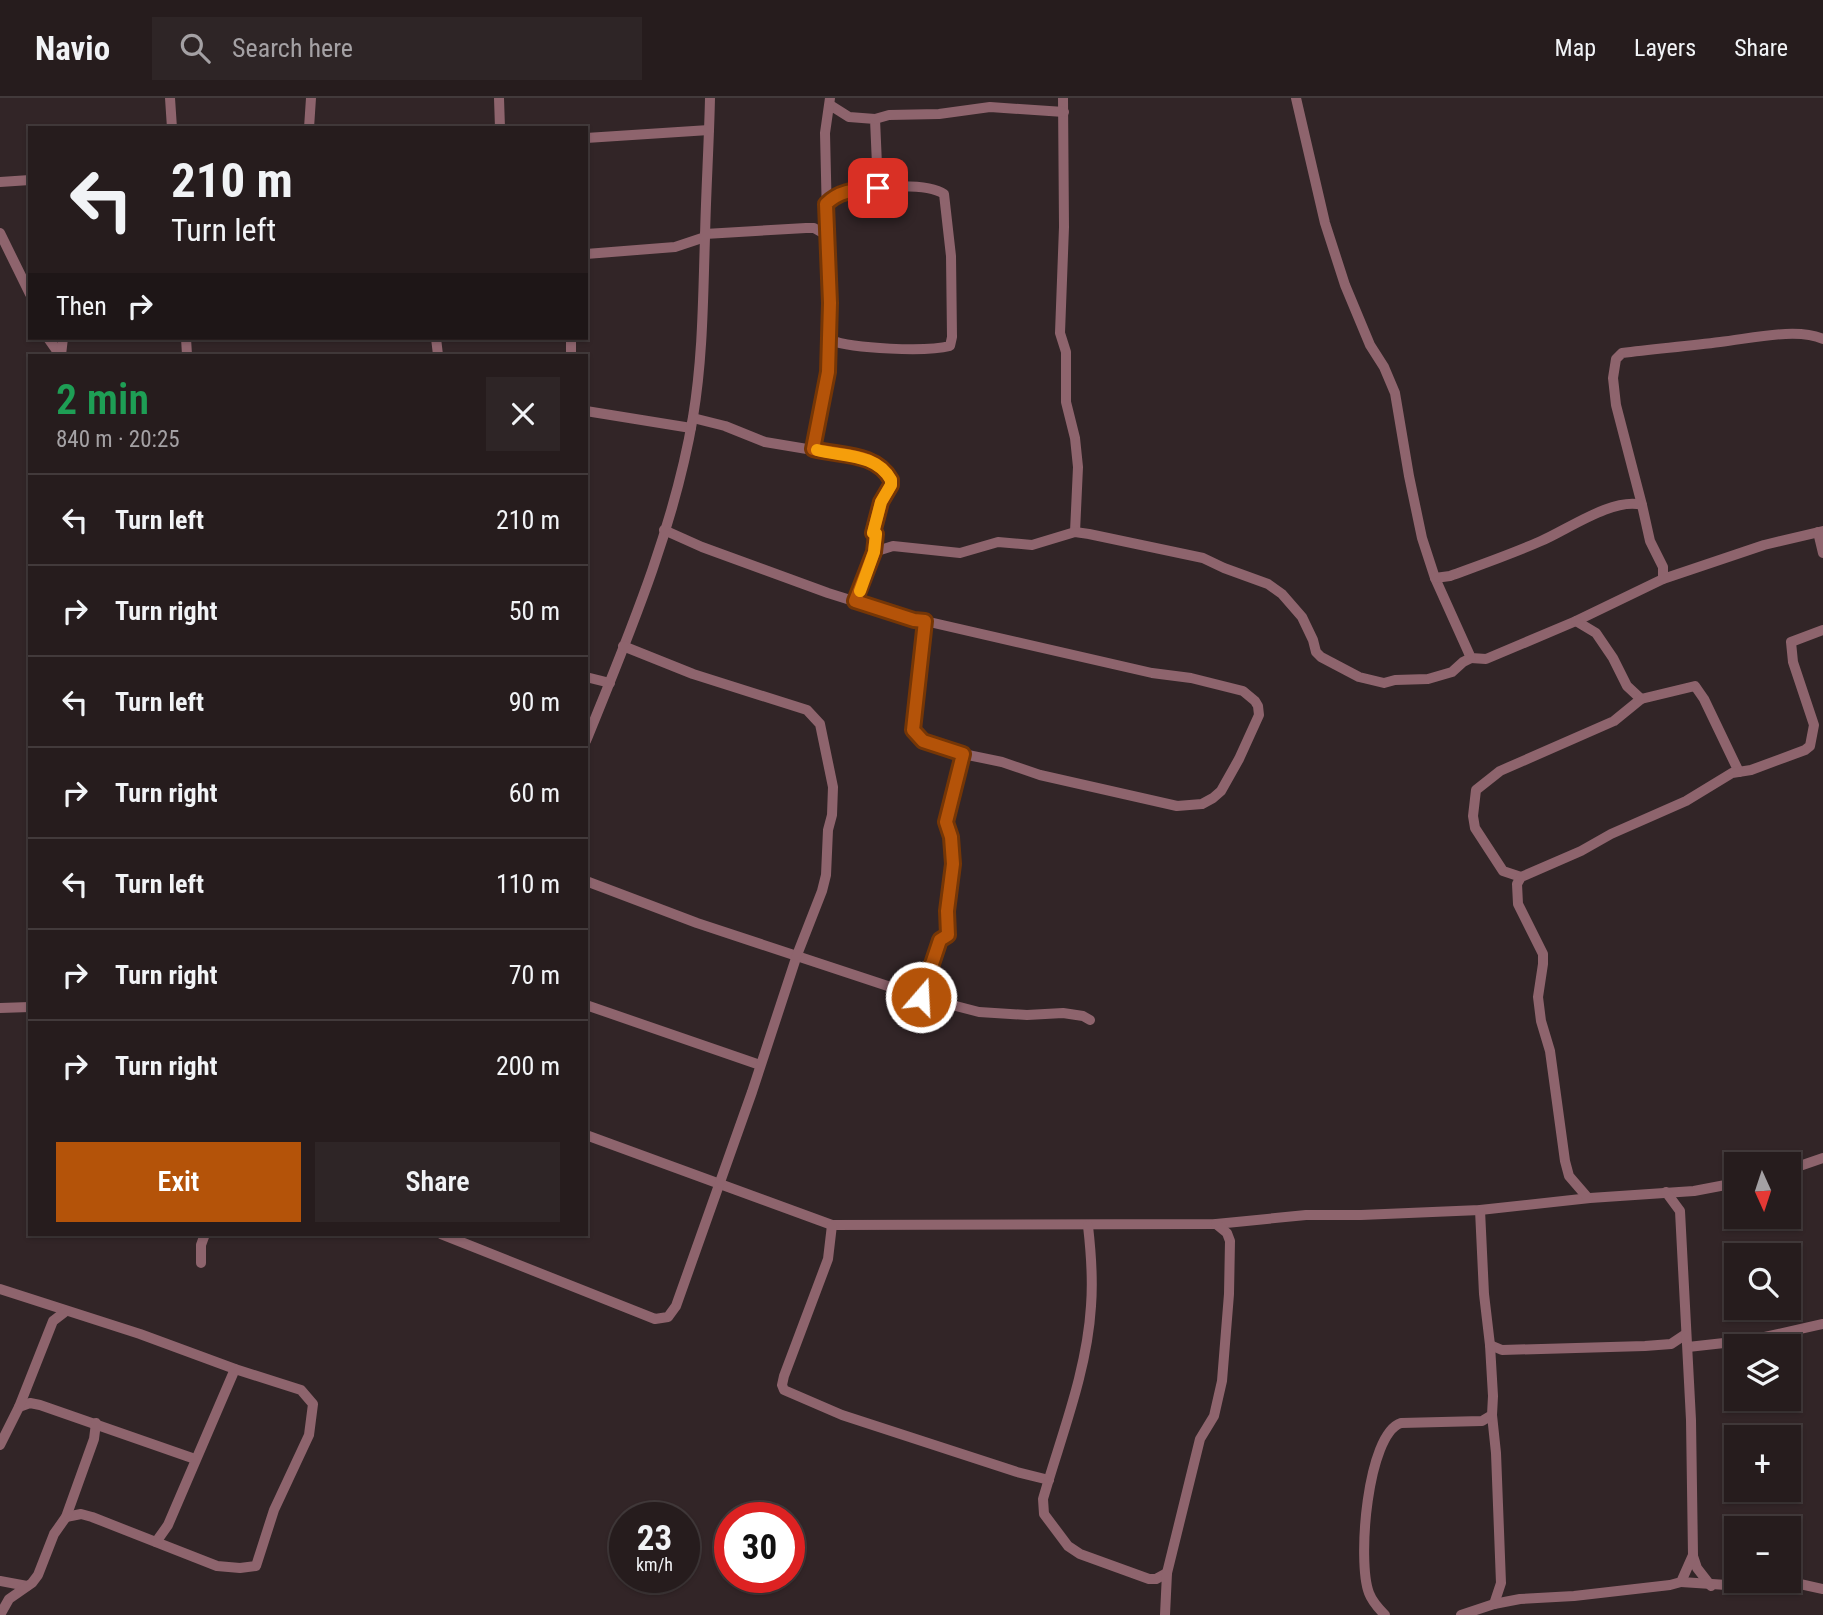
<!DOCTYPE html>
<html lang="en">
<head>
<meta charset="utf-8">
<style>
  body { margin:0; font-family:"Roboto Condensed",sans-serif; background:#2e2526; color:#f1f3f6; height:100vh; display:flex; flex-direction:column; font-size:26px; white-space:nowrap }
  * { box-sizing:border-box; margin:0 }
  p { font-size:23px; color:#a4a1a4 }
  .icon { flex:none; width:38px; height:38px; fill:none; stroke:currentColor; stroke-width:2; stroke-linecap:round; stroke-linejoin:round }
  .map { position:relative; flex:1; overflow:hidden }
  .side { position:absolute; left:28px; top:256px; width:560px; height:882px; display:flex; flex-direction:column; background:#261c1d; border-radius:0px; box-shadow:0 2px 5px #0004,0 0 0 2px #423a3b }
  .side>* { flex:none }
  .guide { position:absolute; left:28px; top:28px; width:560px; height:214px; border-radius:0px; box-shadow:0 2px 5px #0004,0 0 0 2px #423a3b; background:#261c1d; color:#f1f3f6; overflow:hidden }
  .needle { width:46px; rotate:177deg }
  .fabs { position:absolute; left:1724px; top:1054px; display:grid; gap:14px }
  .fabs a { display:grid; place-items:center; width:77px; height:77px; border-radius:0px; background:#261c1d; box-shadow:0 2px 5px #0004,0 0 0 2px #423a3b; font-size:35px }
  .speed { position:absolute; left:609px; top:1404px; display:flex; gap:14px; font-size:35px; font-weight:700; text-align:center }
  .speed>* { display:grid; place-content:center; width:91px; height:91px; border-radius:50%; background:#261c1d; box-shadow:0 2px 5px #0004,0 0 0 2px #423a3b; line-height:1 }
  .speed small { font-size:18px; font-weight:400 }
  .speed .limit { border:10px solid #d22; background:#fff; color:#111 }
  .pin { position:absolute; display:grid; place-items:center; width:60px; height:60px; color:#fff; margin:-30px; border-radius:14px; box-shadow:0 4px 10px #0006 }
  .me { position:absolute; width:77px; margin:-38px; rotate:19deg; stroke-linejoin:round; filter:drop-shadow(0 0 5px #0008) }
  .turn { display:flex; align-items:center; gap:24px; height:147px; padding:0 28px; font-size:32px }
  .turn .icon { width:91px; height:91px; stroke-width:2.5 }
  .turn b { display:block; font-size:49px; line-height:60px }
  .then { display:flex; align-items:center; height:66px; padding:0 28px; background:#0003; gap:14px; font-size:26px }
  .round { display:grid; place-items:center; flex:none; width:74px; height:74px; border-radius:0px; background:#2e2526 }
  .overview { display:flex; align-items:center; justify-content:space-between; height:119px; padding:0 28px }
  h1 { font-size:42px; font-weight:600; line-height:52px; color:#1e9e55 }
  .cta { display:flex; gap:14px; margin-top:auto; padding:14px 28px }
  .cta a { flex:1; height:80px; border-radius:0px; background:#b45309; color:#fff; font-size:28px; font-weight:600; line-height:80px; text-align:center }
  .cta a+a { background:#2e2526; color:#f1f3f6 }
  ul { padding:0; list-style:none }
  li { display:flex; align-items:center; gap:21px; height:91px; padding:0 28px; border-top:2px solid #423a3b }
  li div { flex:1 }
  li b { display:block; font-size:26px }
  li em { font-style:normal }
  header { display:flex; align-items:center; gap:42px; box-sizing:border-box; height:98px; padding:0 35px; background:#261c1d; border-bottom:2px solid #423a3b }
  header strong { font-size:33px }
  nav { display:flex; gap:38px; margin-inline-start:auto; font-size:24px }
  .search { width:490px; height:63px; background:#2e2526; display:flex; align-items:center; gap:18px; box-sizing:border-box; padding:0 24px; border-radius:0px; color:#a4a1a4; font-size:26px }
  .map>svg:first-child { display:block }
</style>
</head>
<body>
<header>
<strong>Navio</strong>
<div class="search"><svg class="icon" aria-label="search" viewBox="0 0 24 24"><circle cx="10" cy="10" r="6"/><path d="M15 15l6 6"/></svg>Search here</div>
<nav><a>Map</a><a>Layers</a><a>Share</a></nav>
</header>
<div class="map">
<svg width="1823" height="1517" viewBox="0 0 1823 1517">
  <rect width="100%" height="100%" fill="#322527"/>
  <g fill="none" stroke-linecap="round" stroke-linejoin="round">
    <!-- minor -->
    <g stroke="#8e646d" stroke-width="10">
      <path d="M170 0 172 30"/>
      <path d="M499 0 500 30"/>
      <path d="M1063 0 1064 129 1060 235 1066 254V304L1075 340 1078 369 1075 434"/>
      <path d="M1296 0 1325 125 1345 187 1370 247 1384 269 1395 295 1409 378 1422 440 1435 480 1471 560 1486 561 1576 523 1663 481 1764 447 1823 433"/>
      <path d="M830 7 849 19 875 21 878 90"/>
      <path d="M875 21 889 17 939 16 990 9 1064 14"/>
      <path d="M309 30 311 0"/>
      <path d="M586 40 709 32"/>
      <path d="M0 84 30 82"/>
      <path d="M826 106C832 100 837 95 845 94 866 89 926 83 944 96L951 158 952 239 950 248C926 254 854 251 830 242"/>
      <path d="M0 135 30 196"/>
      <path d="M705 136 806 130H814L828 138"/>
      <path d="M586 156 675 149 705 139"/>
      <path d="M48 240 60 257"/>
      <path d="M186 240 187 257"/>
      <path d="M436 240 438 257"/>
      <path d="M571 240V257"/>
      <path d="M61 257 63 240"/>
      <path d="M586 313 691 330"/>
      <path d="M693 320 725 328 765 344 867 361C878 366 890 374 891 387L881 404 873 435 876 436 874 454 855 503"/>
      <path d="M813 351 828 274 829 205 825 35 830 0"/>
      <path d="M1642 407 1616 307 1613 280 1616 261 1622 255C1655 251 1688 248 1720 244 1749 241 1797 229 1823 241"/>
      <path d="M664 432 702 449 828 495 914 522 925 523 1152 575 1191 580 1243 593 1255 603 1258 608 1259 617 1239 661 1221 693 1213 700 1202 706 1177 708 1040 677 1002 664 963 656 923 643 913 632 925 523"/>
      <path d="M1818 434 1823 455"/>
      <path d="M874 454 893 448 960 455 998 444 1032 447 1075 434 1089 436 1203 460 1224 470 1268 486 1282 496 1302 519 1313 542 1316 554 1321 559 1359 579 1384 585 1395 582 1428 581 1452 574 1463 564 1471 560"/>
      <path d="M1435 480 1450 478C1480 467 1512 456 1541 443 1567 432 1613 399 1642 407L1650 443 1663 469V481"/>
      <path d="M1576 523 1596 535 1613 560 1627 588 1641 601"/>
      <path d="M586 579 610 585"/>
      <path d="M586 643C628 539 674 431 693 319 703 259 703 199 705 139 706 92 709 46 710 0"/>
      <path d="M1521 779 1503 773 1475 730 1473 718 1476 692 1500 673 1614 623 1641 601 1695 588 1704 601 1739 674"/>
      <path d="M586 783 697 825 921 899 979 914 1027 917 1063 915 1083 918 1090 922"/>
      <path d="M921 899 940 842 948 837 947 813 953 766 951 739 946 724 963 656"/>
      <path d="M586 907 760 967"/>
      <path d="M0 910 30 909"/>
      <path d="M586 1037 832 1127 1216 1126 1306 1117H1361L1480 1112 1590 1100 1694 1093 1736 1085"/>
      <path d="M1788 1072 1823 1060"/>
      <path d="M1588 1100 1569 1078 1565 1063 1550 953 1541 923 1538 899 1543 866V856L1518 806 1517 786 1521 779 1581 753 1611 736 1686 703 1732 675 1751 672 1805 652 1810 648 1814 627 1793 564 1791 544 1823 532"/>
      <path d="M832 1127 828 1161 784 1278 782 1287 784 1292 842 1317 1017 1374 1049 1382"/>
      <path d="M1088 1128C1091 1154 1093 1182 1091 1208 1087 1274 1061 1338 1043 1401L1044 1416 1068 1448 1080 1456 1149 1481H1156L1167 1475"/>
      <path d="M441 1136 655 1221 668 1219 676 1208 752 994 797 857 822 793 826 777 828 732 832 717 833 689 820 626 807 612 693 576 623 548"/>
      <path d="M201 1165V1147L205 1136"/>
      <path d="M0 1191 140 1236 235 1271 301 1292 313 1306 309 1337 274 1412 256 1468 240 1470 217 1468 92 1419 81 1416 66 1419"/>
      <path d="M1490 1247 1502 1252 1645 1248 1671 1246 1686 1236"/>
      <path d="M1688 1249 1751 1242 1823 1226"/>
      <path d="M19 1309 30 1305 40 1307 195 1361"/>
      <path d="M1492 1317 1496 1355 1501 1485 1494 1506"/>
      <path d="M0 1347 19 1309 53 1223 66 1213"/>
      <path d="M156 1444 168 1427 235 1271"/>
      <path d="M1693 1458 1697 1470 1711 1488"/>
      <path d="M0 1483 27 1488"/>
      <path d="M1681 1484 1742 1488 1791 1484 1823 1491"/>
      <path d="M0 1517 9 1501 32 1485 38 1477 54 1436 66 1419 94 1341 96 1325"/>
      <path d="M1165 1517 1167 1475 1200 1341 1214 1318 1222 1283 1229 1196 1230 1143 1227 1135 1216 1126"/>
      <path d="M1385 1517C1379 1511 1372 1503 1369 1495 1357 1464 1367 1336 1401 1325L1482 1323 1492 1317 1493 1298 1490 1247 1484 1196 1480 1112"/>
      <path d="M1461 1517 1494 1506 1520 1501 1574 1498 1670 1487 1681 1484 1693 1457 1691 1322 1680 1113 1666 1094"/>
    </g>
  </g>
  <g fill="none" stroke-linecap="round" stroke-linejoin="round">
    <!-- route casing -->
    <g stroke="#753606" stroke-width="18">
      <path id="route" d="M878 90C858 92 841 91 826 106L830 205 828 274 813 351C840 358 876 354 891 382V387L881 404 873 435 876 436 874 454 855 503 914 522 925 523 913 632 923 643 963 656 946 724 951 739 953 766 947 813 948 837 940 842 921 899"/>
    </g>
    <!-- route -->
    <use href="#route" stroke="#b45309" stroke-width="12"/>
    <!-- slow -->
    <path stroke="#f59e0b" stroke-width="12" d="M817 352C843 359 876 355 891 382V387L881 404 873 435 876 436 874 454 860 493"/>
  </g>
</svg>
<div class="fabs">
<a><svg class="needle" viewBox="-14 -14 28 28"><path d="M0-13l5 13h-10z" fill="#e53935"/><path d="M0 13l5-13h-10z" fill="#a4a1a4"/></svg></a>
<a><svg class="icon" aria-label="search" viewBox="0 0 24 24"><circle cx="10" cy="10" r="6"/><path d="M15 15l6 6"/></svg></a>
<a><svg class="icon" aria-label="layers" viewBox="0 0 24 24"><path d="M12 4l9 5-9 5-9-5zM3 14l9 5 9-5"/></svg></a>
<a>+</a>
<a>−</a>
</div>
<div class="speed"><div>23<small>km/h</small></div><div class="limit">30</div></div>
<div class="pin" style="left:878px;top:90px;background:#d93025"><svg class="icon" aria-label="arrive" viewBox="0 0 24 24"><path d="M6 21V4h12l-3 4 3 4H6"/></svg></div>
<svg class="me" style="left:921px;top:899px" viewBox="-20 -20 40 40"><circle r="17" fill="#b45309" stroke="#fff" stroke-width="3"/><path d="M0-11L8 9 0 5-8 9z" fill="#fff"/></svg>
<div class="guide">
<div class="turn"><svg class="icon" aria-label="left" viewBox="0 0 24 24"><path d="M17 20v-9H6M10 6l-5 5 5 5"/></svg><div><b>210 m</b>Turn left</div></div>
<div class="then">Then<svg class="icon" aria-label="right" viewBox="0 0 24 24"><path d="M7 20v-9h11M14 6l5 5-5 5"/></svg></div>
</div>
<section class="side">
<div class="overview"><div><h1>2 min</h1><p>840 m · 20:25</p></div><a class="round"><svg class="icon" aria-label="close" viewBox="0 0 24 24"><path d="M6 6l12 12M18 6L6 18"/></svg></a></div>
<ul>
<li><svg class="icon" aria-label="left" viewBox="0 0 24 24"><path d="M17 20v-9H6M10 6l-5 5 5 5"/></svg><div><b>Turn left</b></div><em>210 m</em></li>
<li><svg class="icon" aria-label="right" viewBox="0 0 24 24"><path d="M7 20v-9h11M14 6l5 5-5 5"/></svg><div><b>Turn right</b></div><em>50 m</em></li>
<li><svg class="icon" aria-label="left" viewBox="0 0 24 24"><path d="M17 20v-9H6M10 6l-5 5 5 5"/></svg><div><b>Turn left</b></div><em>90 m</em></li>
<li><svg class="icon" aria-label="right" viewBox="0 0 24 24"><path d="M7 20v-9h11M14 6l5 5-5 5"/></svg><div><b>Turn right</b></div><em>60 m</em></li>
<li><svg class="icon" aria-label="left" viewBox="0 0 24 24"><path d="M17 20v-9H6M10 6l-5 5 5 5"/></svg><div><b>Turn left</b></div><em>110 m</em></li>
<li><svg class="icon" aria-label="right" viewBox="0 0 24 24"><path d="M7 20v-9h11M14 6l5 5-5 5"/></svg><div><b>Turn right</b></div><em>70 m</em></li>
<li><svg class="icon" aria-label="right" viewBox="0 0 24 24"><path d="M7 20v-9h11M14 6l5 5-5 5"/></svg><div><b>Turn right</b></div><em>200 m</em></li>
</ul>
<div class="cta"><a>Exit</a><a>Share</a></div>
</section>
</div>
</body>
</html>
